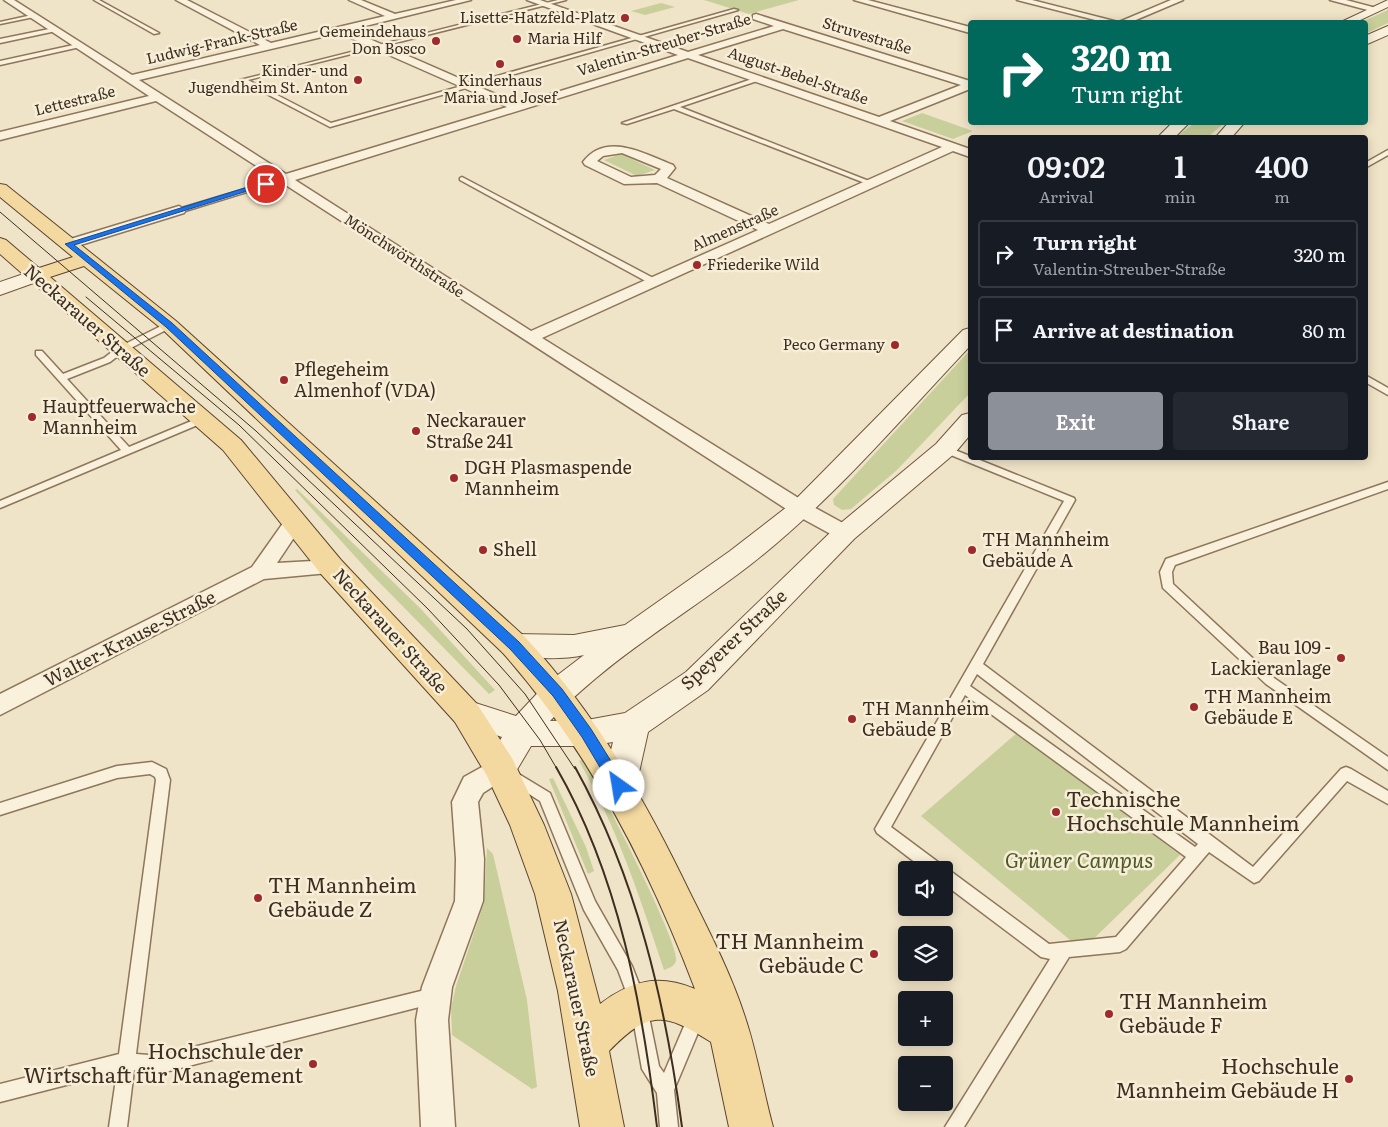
<!DOCTYPE html>
<html lang="en">
<head>
<meta charset="utf-8">
<style>
  body { margin:0; font-family:Literata,serif; background:#242831; color:#f1f3f6; height:100vh; display:flex; flex-direction:column; font-size:19px; white-space:nowrap }
  * { box-sizing:border-box; margin:0 }
  p { font-size:16px; color:#9ea1a6 }
  .icon { flex:none; width:28px; height:28px; fill:none; stroke:currentColor; stroke-width:2; stroke-linecap:round; stroke-linejoin:round }
  .map { position:relative; flex:1; overflow:hidden }
  .side { position:absolute; left:968px; top:135px; width:400px; height:325px; display:flex; flex-direction:column; background:#171b24; border-radius:5px; box-shadow:0 2px 12px #0003 }
  .side>* { flex:none }
  .top-card { position:absolute; left:968px; top:20px; width:400px; height:105px; border-radius:5px; box-shadow:0 2px 12px #0003; background:#00695c; color:#fff; overflow:hidden }
  .tools { position:absolute; left:898px; top:861px; display:grid; gap:10px }
  .tools a { display:grid; place-items:center; width:55px; height:55px; border-radius:5px; background:#171b24; box-shadow:0 2px 12px #0003; font-size:25px }
  .pin { position:absolute; display:grid; place-items:center; width:42px; height:42px; color:#fff; margin:-21px; border:2px solid #fff; border-radius:50%; box-shadow:0 1px 5px #0007 }
  .me { position:absolute; width:55px; margin:-28px; rotate:328deg; stroke-linejoin:round; filter:drop-shadow(0 0 4px #0008) }
  .turn { display:flex; align-items:center; gap:18px; height:105px; padding:0 20px; font-size:22px }
  .turn .icon { width:65px; height:65px; stroke-width:2.5 }
  .turn b { display:block; font-size:35px; line-height:42px }
  .eta { display:flex; justify-content:space-evenly; align-items:center; height:85px; text-align:center }
  .eta b { font-size:30px; font-weight:600; line-height:35px }
  .cta { display:flex; gap:10px; margin-top:auto; padding:10px 20px }
  .cta a { flex:1; height:58px; border-radius:5px; background:#8c9099; color:#fff; font-size:20px; font-weight:600; line-height:58px; text-align:center }
  .cta a+a { background:#242831; color:#f1f3f6 }
  ul { padding:0; list-style:none }
  li { display:flex; align-items:center; gap:15px; height:68px; margin:0 10px 8px; padding:0 10px; border:2px solid #363941; border-radius:5px }
  li div { flex:1 }
  li b { display:block; font-size:19px }
  li em { font-style:normal }
  .map>svg:first-child { display:block }
</style>
</head>
<body>
<div class="map">
<svg width="1388" height="1127" viewBox="0 0 1388 1127">
  <rect width="100%" height="100%" fill="#f0e4c8"/>
  <!-- green -->
  <g fill="#c9cf9b">
    <path d="M704 0H799L749 14Z"/>
    <path d="M661 3 675 7 645 15 631 11Z"/>
    <path d="M1388 10V23L1365 34V22H1361Z"/>
    <path d="M922 113 973 131 953 139 902 121Z"/>
    <path d="M1196 122H1224V123L1208 137H1176Z"/>
    <path d="M621 154 655 170 637 176 604 160Z"/>
    <path d="M970 350V393L897 470 851 509 842 510 834 505 833 499Z"/>
    <path d="M297 489 420 608 495 690 489 694 371 574 295 490Z"/>
    <path d="M1018 732 1180 855 1082 950 921 816Z"/>
    <path d="M583 759C597 783 681 945 676 961 674 967 669 968 664 970 640 898 617 827 579 761Z"/>
    <path d="M553 778 586 847 594 871 588 874 549 779Z"/>
    <path d="M487 848 493 854 527 1000 537 1087 532 1089 452 1035 451 1008 456 986 484 903Z"/>
  </g>
  <g fill="none" stroke-linecap="round" stroke-linejoin="round">
    <!-- lane casing -->
    <g stroke="#8d765c" stroke-width="3">
      <g id="lane">
        <path d="M94 0H99L159 33 154 34Z"/>
        <path d="M558 0H566L248 80 331 123 734 9 738 10 330 127 240 80Z"/>
        <path d="M32 15 34 17 0 24V22Z"/>
        <path d="M54 28 56 31 0 43V39Z"/>
        <path d="M78 44 80 47 0 65V61Z"/>
        <path d="M758 77 760 80 680 107 874 183V185H870L674 109 627 124 622 123Z"/>
        <path d="M1388 150V155L1365 168V163Z"/>
        <path d="M284 177 286 178V180L182 212 175 210Z"/>
        <path d="M462 177 657 280 658 282 651 284 460 180V178Z"/>
        <path d="M169 322 173 325 172 327 123 352 110 362 67 379 129 447 201 417H207V421L0 508V501L121 450 36 355V351H42L63 374 104 358 117 348Z"/>
        <path d="M1365 375 1388 388V395L1365 382Z"/>
        <path d="M945 446 1074 498 1075 500 983 664 1253 867 1341 769 1346 767 1351 769 1388 791V804L1347 781 1259 881 1254 883 1209 852 1126 949 1120 952 1069 957 964 1127H945L1050 959 1041 957 944 884V870H925L877 833 875 829 1064 501 941 451 940 449ZM977 674 1198 844 1195 847 970 686ZM965 695 1186 857 1116 937 1049 944 949 870 944 868 942 865 891 827Z"/>
        <path d="M1388 482V489L1175 565 1172 572 1173 584 1274 678 1388 757V770L1266 684 1163 588 1160 572 1166 559Z"/>
        <path d="M152 762 166 769 170 780 136 1054 149 1055 165 1054 433 988 439 990 441 996 439 1002 165 1072 149 1073 134 1070 127 1127H109L117 1072 0 1102V1084L119 1054 156 780 155 777 150 774 117 778 0 815V803L117 766Z"/>
        <path d="M512 770 550 793 595 901 632 966 646 1002 659 1066 664 1073 691 1010 697 1008 703 1010 705 1016 674 1090 678 1127H660L657 1093 642 1069 630 1002 618 970 584 910 540 801 507 780 505 776 507 772Z"/>
      </g>
    </g>
    <!-- street casing -->
    <g stroke="#8d765c" stroke-width="3">
      <g id="street">
        <path d="M4 0H14L132 75 260 45 176 0H187L271 43 385 16 349 0H361L395 14 456 0H471L349 30 518 104 678 55 527 0H540L688 52 774 26 753 19V15L756 14 970 81V89L890 121 970 149V157L953 151 542 338 808 504 852 528 855 533 852 538 845 540 838 538 794 514 156 101 0 140V132L149 96ZM783 29 961 85 879 117 698 55ZM339 33 507 107 286 174 139 80ZM688 58 942 147 769 224 667 178 675 168 673 165C645 154 606 131 583 162L585 165 624 184 657 183 758 230 531 331 295 180ZM622 153 661 169 655 175 631 177 597 161 603 156Z"/>
        <path d="M854 0H868L970 27V33Z"/>
        <path d="M1017 0H1032L1118 22H1103Z"/>
        <path d="M1171 0H1183L1131 22H1119Z"/>
        <path d="M1330 0H1346L1380 9 1375 12Z"/>
        <path d="M179 206 186 210 184 213 74 247 69 248 62 244 64 241Z"/>
        <path d="M295 514 302 516 305 521 277 563 331 560 339 562 342 567 339 572 264 579 0 715V694L252 567 288 516Z"/>
        <path d="M500 757 509 760 513 768 509 776 483 793 478 802 484 859 483 901 452 987 448 1020 455 1127H421L416 1020 422 987 455 901 456 859 452 802 464 777Z"/>
      </g>
    </g>
    <!-- secondary casing -->
    <g stroke="#6f573f" stroke-width="2">
      <g id="secondary">
        <path d="M1388 0V7L1356 22H1341Z"/>
        <path d="M1388 26V35L1365 45V36Z"/>
        <path d="M1173 122H1190L1174 138H1157Z"/>
        <path d="M1229 122H1245L1231 138H1215Z"/>
        <path d="M35 270 42 272 45 276 42 280 0 295V282Z"/>
        <path d="M970 328V346C899 421 832 501 750 565 684 616 608 659 550 721L587 720 625 713 686 672 836 527 936 444 962 415 970 413V435L954 454 854 539 708 690 648 732 636 786 631 796 619 800 607 796 602 786 613 742 587 746H531L512 778 500 782 488 778 483 768 502 737 455 722 450 713 455 704 466 700 516 716 546 684 584 655C563 660 524 659 503 653L499 645 503 637 514 634 574 635 625 625 730 551 792 503 963 330Z"/>
      </g>
    </g>
    <!-- primary casing -->
    <g stroke="#5b4430" stroke-width="2">
      <path id="primary" d="M0 184 6 185 176 321 525 637C595 713 645 799 690 893 710 933 731 974 745 1017 757 1053 763 1090 773 1127H729L711 1042C664 1012 649 1010 609 1051L624 1127H580L558 991 535 894 510 825 487 776 455 722 321 574 223 450 0 254V238L6 240 39 268 73 257 0 197ZM84 266 162 329 503 653C589 750 649 868 695 989 659 974 631 980 600 1004L571 894 544 825 512 758 477 704 341 560 241 440 50 277Z"/>
    </g>
    <!-- lane -->
    <use href="#lane" fill="#faf1dc" fill-rule="evenodd"/>
    <!-- street -->
    <use href="#street" fill="#faf1dc" fill-rule="evenodd"/>
    <!-- secondary -->
    <use href="#secondary" fill="#faf1dc" fill-rule="evenodd"/>
    <!-- primary -->
    <use href="#primary" fill="#f3d9a0" fill-rule="evenodd"/>
    <!-- tram-far1 -->
    <g stroke="#3d2e20" stroke-width="1">
      <path d="M0 212 256 431 467 629 525 694 575 769"/>
      <path d="M86 297 239 425 428 609 499 685 540 740 557 769"/>
    </g>
    <!-- tram -->
    <g stroke="#3d2e20" stroke-width="2">
      <path d="M556 767C619 876 642 1004 657 1127"/>
      <path d="M575 767C637 879 665 1001 682 1127"/>
    </g>
  </g>
  <!-- route -->
  <path fill="#1a73e8" stroke="#114b97" d="M264 182 270 184 74 245 172 323 519 642 562 689 591 729 624 782 626 786 624 791 619 792 614 791 582 737 553 696 510 649 166 327 65 244Z"/>
  <!-- markers -->
  <g fill="#9e2a2b" stroke="#f7eed8" stroke-width="2">
    <circle cx="625" cy="18" r="5"/>
    <circle cx="517" cy="39" r="5"/>
    <circle cx="436" cy="41" r="5"/>
    <circle cx="500" cy="64" r="5"/>
    <circle cx="358" cy="80" r="5"/>
    <circle cx="697" cy="265" r="5"/>
    <circle cx="895" cy="345" r="5"/>
    <circle cx="284" cy="380" r="5"/>
    <circle cx="32" cy="417" r="5"/>
    <circle cx="416" cy="431" r="5"/>
    <circle cx="454" cy="478" r="5"/>
    <circle cx="483" cy="550" r="5"/>
    <circle cx="972" cy="550" r="5"/>
    <circle cx="1341" cy="658" r="5"/>
    <circle cx="1194" cy="707" r="5"/>
    <circle cx="852" cy="719" r="5"/>
    <circle cx="1056" cy="812" r="5"/>
    <circle cx="258" cy="898" r="5"/>
    <circle cx="874" cy="954" r="5"/>
    <circle cx="1109" cy="1014" r="5"/>
    <circle cx="313" cy="1064" r="5"/>
    <circle cx="1349" cy="1079" r="5"/>
  </g>
  <g text-anchor="middle" stroke-width="5" stroke-linejoin="round" paint-order="stroke">
    <!-- far-poi labels -->
    <g font-size="15" fill="#3d2e20" stroke="#f7eed8" text-anchor="end">
      <text x="615" y="23">Lisette-Hatzfeld-Platz</text>
      <text x="426" y="37">Gemeindehaus<tspan x="426" dy="17">Don Bosco</tspan></text>
      <text x="527" y="44" text-anchor="start">Maria Hilf</text>
      <text x="348" y="76">Kinder- und<tspan x="348" dy="17">Jugendheim St. Anton</tspan></text>
      <text x="500" y="86" text-anchor="middle">Kinderhaus<tspan x="500" dy="17">Maria und Josef</tspan></text>
      <text x="707" y="270" text-anchor="start">Friederike Wild</text>
      <text x="885" y="350">Peco Germany</text>
    </g>
    <!-- far-street labels -->
    <g font-size="15" fill="#3d2e20" stroke="#f7eed8">
      <text transform="translate(867 36) rotate(17)" y="5">Struvestraße</text>
      <text transform="translate(222 42) rotate(-13)" y="5">Ludwig-Frank-Straße</text>
      <text transform="translate(664 45) rotate(-17)" y="5">Valentin-Streuber-Straße</text>
      <text transform="translate(798 76) rotate(19)" y="5">August-Bebel-Straße</text>
      <text transform="translate(75 101) rotate(-14)" y="5">Lettestraße</text>
      <text transform="translate(735 228) rotate(-24)" y="5">Almenstraße</text>
      <text transform="translate(404 256) rotate(33)" y="5">Mönchwörthstraße</text>
    </g>
    <!-- street labels -->
    <g font-size="18" fill="#3d2e20" stroke="#f7eed8">
      <text transform="translate(87 321) rotate(41)" y="6">Neckarauer Straße</text>
      <text transform="translate(390 631) rotate(48)" y="6">Neckarauer Straße</text>
      <text transform="translate(130 639) rotate(-27)" y="6">Walter-Krause-Straße</text>
      <text transform="translate(734 640) rotate(-43)" y="6">Speyerer Straße</text>
      <text transform="translate(576 998) rotate(78)" y="6">Neckarauer Straße</text>
    </g>
    <!-- poi labels -->
    <g font-size="18" fill="#3d2e20" stroke="#f7eed8" text-anchor="start">
      <text x="294" y="376">Pflegeheim<tspan x="294" dy="21">Almenhof (VDA)</tspan></text>
      <text x="42" y="413">Hauptfeuerwache<tspan x="42" dy="21">Mannheim</tspan></text>
      <text x="426" y="427">Neckarauer<tspan x="426" dy="21">Straße 241</tspan></text>
      <text x="464" y="474">DGH Plasmaspende<tspan x="464" dy="21">Mannheim</tspan></text>
      <text x="982" y="546">TH Mannheim<tspan x="982" dy="21">Gebäude A</tspan></text>
      <text x="493" y="556">Shell</text>
      <text x="1331" y="654" text-anchor="end">Bau 109 -<tspan x="1331" dy="21">Lackieranlage</tspan></text>
      <text x="1204" y="703">TH Mannheim<tspan x="1204" dy="21">Gebäude E</tspan></text>
      <text x="862" y="715">TH Mannheim<tspan x="862" dy="21">Gebäude B</tspan></text>
    </g>
    <!-- near-poi labels -->
    <g font-size="21" fill="#3d2e20" stroke="#f7eed8" text-anchor="start">
      <text x="1066" y="807">Technische<tspan x="1066" dy="24">Hochschule Mannheim</tspan></text>
      <text x="268" y="893">TH Mannheim<tspan x="268" dy="24">Gebäude Z</tspan></text>
      <text x="864" y="949" text-anchor="end">TH Mannheim<tspan x="864" dy="24">Gebäude C</tspan></text>
      <text x="1119" y="1009">TH Mannheim<tspan x="1119" dy="24">Gebäude F</tspan></text>
      <text x="303" y="1059" text-anchor="end">Hochschule der<tspan x="303" dy="24">Wirtschaft für Management</tspan></text>
      <text x="1339" y="1074" text-anchor="end">Hochschule<tspan x="1339" dy="24">Mannheim Gebäude H</tspan></text>
    </g>
    <!-- near-park labels -->
    <g font-size="21" font-style="italic" fill="#4d5a26" stroke="#f7eed8">
      <text x="1079" y="868">Grüner Campus</text>
    </g>
  </g>
</svg>
<div class="tools">
<a><svg class="icon" aria-label="sound" viewBox="0 0 24 24"><path d="M4 9h4l5-4v14l-5-4H4zM17 9q2 3 0 6"/></svg></a>
<a><svg class="icon" aria-label="layers" viewBox="0 0 24 24"><path d="M12 4l9 5-9 5-9-5zM3 14l9 5 9-5"/></svg></a>
<a>+</a>
<a>−</a>
</div>
<div class="pin" style="left:266px;top:184px;background:#d93025"><svg class="icon" aria-label="arrive" viewBox="0 0 24 24"><path d="M6 21V4h12l-3 4 3 4H6"/></svg></div>
<svg class="me" style="left:619px;top:786px" viewBox="-20 -20 40 40"><circle r="19" fill="#fff"/><path d="M0-13L10 11 0 6-10 11z" fill="#1a73e8"/></svg>
<div class="top-card">
<div class="turn"><svg class="icon" aria-label="right" viewBox="0 0 24 24"><path d="M7 20v-9h11M14 6l5 5-5 5"/></svg><div><b>320 m</b>Turn right</div></div>
</div>
<section class="side">
<div class="eta">
<div><b>09:02</b><p>Arrival</p></div>
<div><b>1</b><p>min</p></div>
<div><b>400</b><p>m</p></div>
</div>
<ul>
<li><svg class="icon" aria-label="right" viewBox="0 0 24 24"><path d="M7 20v-9h11M14 6l5 5-5 5"/></svg><div><b>Turn right</b><p>Valentin-Streuber-Straße</p></div><em>320 m</em></li>
<li><svg class="icon" aria-label="arrive" viewBox="0 0 24 24"><path d="M6 21V4h12l-3 4 3 4H6"/></svg><div><b>Arrive at destination</b></div><em>80 m</em></li>
</ul>
<div class="cta"><a>Exit</a><a>Share</a></div>
</section>
</div>
</body>
</html>
